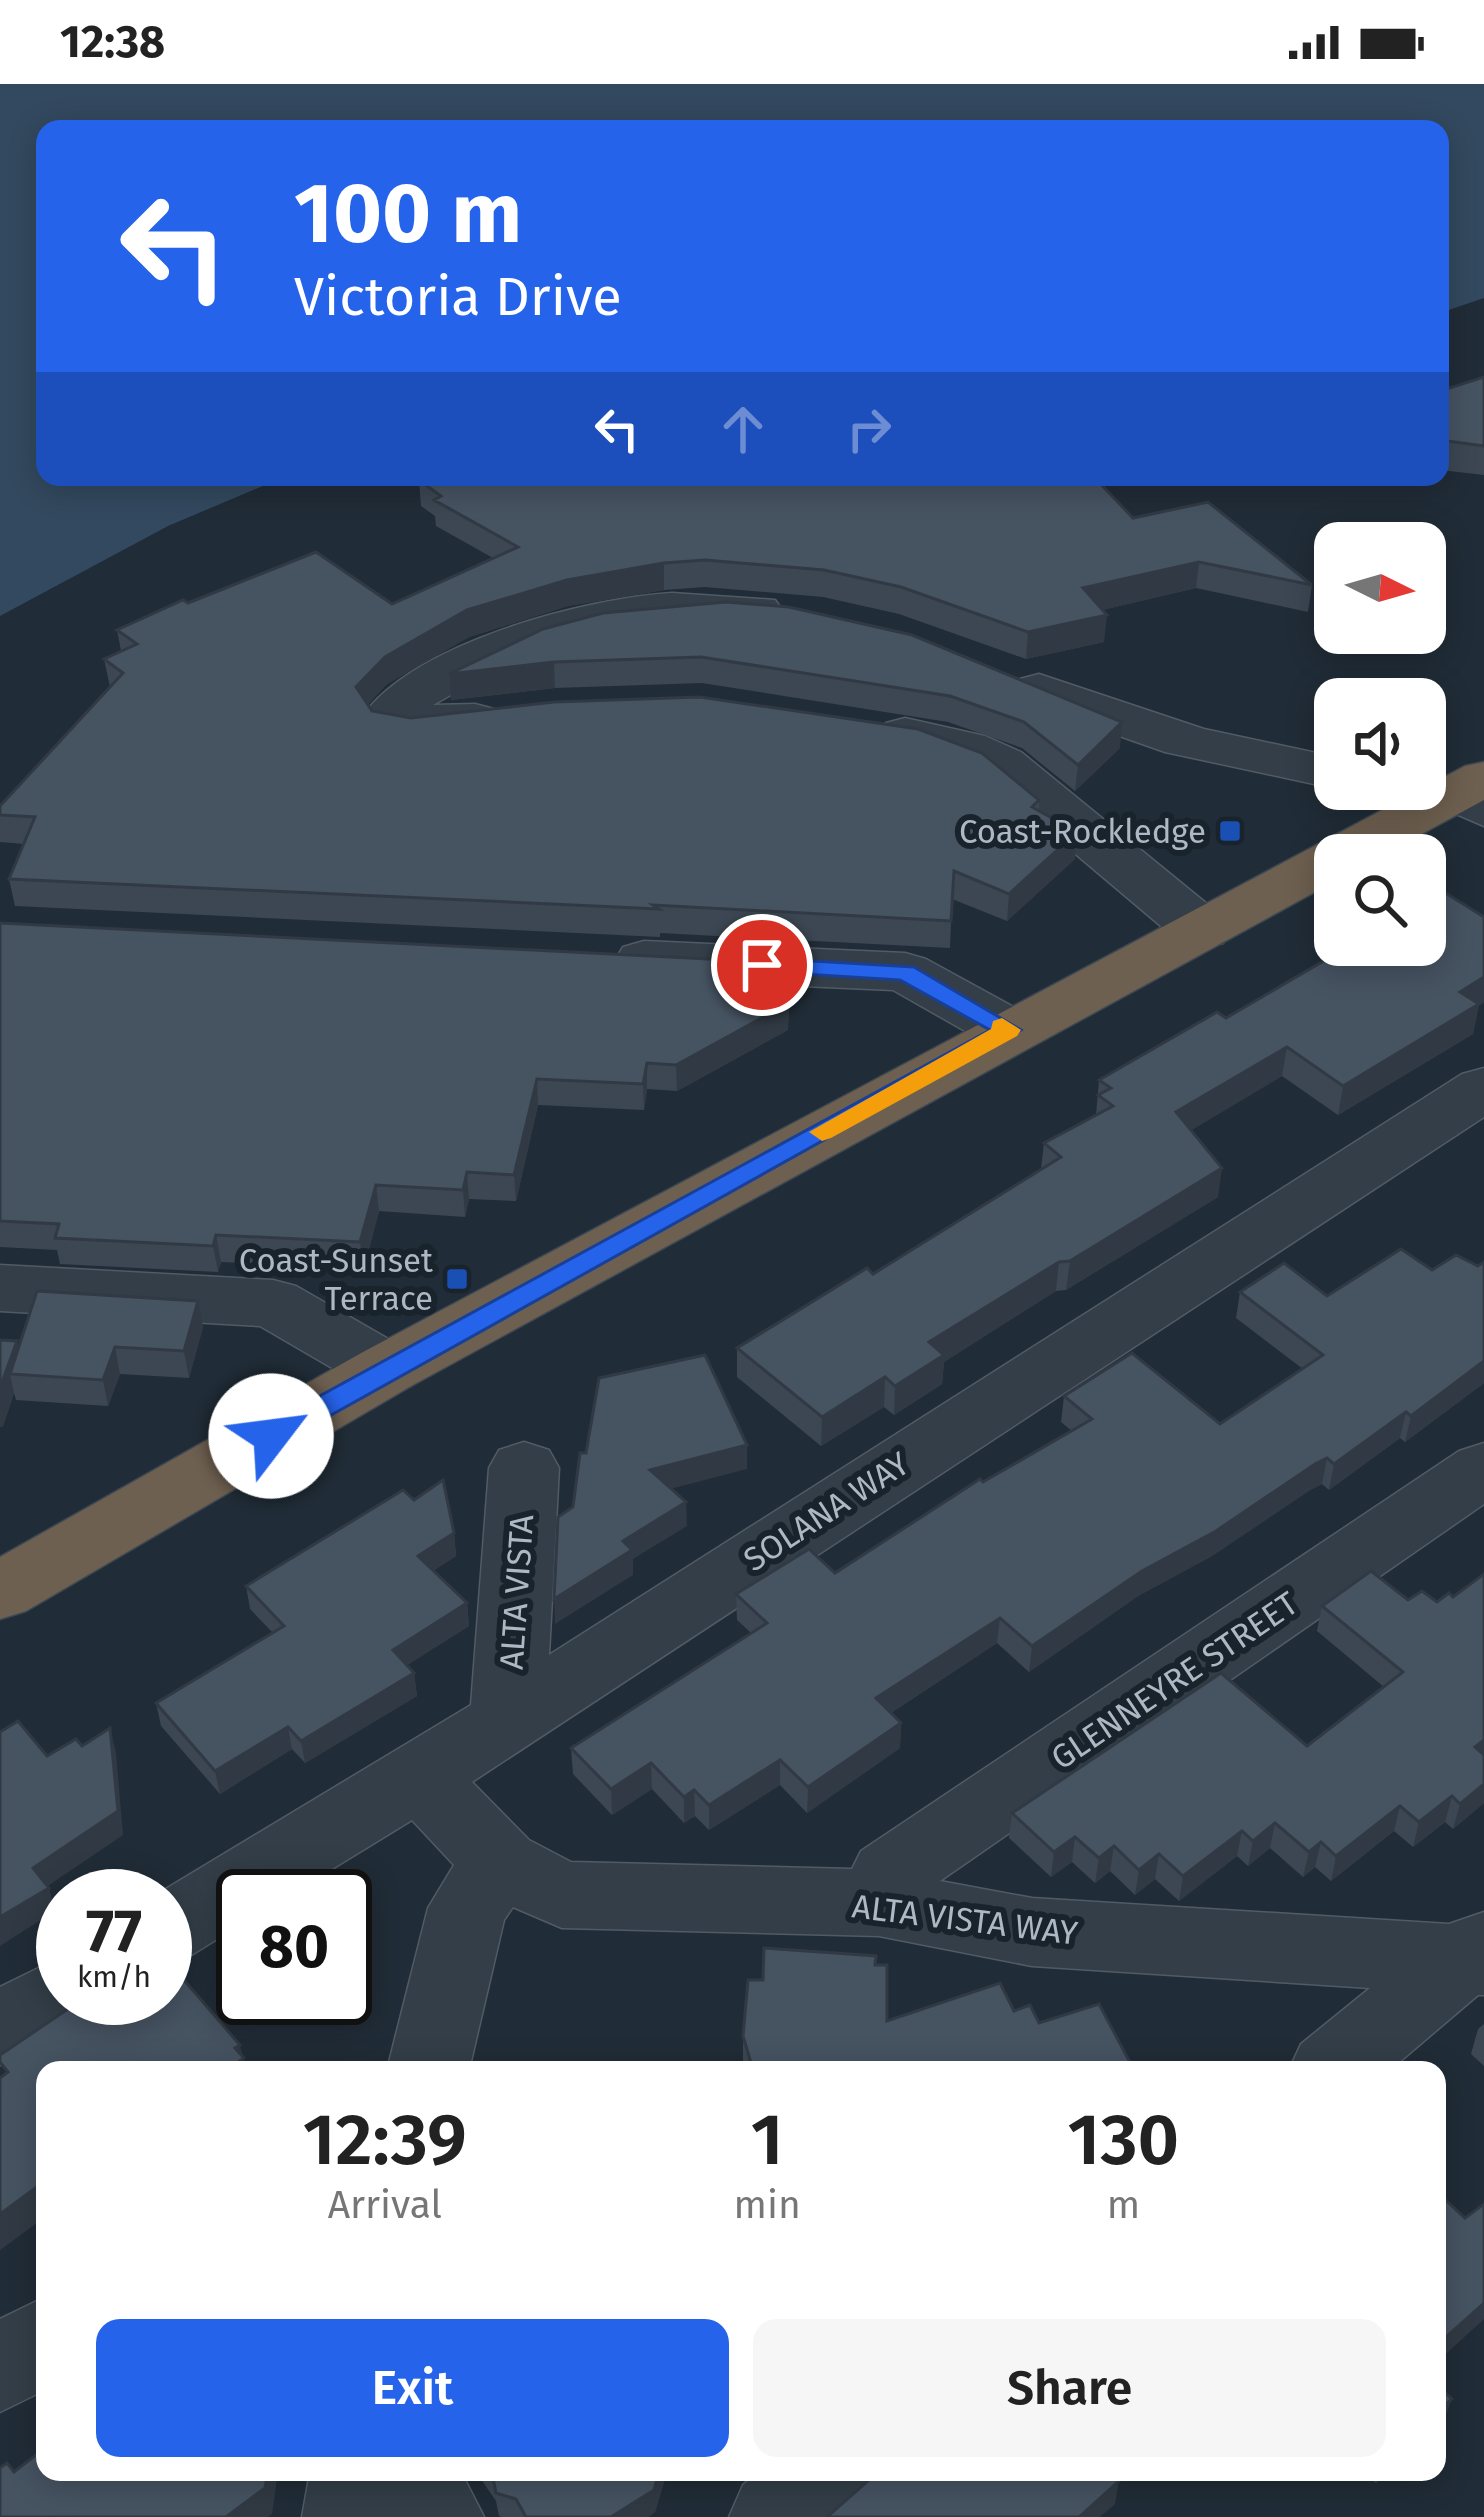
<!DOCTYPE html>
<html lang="en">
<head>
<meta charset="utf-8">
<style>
  body { margin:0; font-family:"Fira Sans",sans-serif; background:#f6f6f6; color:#222; height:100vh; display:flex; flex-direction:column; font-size:45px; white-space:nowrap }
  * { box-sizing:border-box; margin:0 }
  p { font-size:39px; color:#767676 }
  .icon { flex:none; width:66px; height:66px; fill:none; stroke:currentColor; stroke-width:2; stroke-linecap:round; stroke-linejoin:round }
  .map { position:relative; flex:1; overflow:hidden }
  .side { position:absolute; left:36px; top:1977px; width:1410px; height:420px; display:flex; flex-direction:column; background:#fff; border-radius:24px; box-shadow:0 6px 30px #0003 }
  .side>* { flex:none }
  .guide { position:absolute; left:36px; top:36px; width:1413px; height:366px; border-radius:24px; box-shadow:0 6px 30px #0003; background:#2563eb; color:#fff; overflow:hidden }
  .needle { width:78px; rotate:95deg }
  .buttons { position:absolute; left:1314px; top:438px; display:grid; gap:24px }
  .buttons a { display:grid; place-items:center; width:132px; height:132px; border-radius:24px; background:#fff; box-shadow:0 6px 30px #0003; font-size:60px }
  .speed { position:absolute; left:36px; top:1785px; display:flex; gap:24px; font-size:60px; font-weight:700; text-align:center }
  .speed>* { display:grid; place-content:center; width:156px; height:156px; border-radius:50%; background:#fff; box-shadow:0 6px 30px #0003; line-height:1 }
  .speed small { font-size:30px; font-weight:400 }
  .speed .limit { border:6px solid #111; border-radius:18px; background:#fff; color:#111 }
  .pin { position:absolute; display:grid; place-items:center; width:102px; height:102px; color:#fff; margin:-51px; border:6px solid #fff; border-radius:50%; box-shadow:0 3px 12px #0007 }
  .me { position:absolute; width:132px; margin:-66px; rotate:60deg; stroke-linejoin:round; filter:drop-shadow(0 0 9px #0008) }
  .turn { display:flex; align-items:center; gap:42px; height:252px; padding:0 60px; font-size:54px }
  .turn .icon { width:156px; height:156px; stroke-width:2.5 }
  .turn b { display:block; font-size:84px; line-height:102px }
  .lanes { display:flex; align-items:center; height:114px; padding:0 60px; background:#0003; justify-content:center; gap:60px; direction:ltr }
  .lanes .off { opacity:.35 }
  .eta { display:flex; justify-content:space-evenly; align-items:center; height:204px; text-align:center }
  .eta b { font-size:72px; font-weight:600; line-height:84px }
  .action { display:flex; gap:24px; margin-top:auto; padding:24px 60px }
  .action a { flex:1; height:138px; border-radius:24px; background:#2563eb; color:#fff; font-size:48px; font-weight:600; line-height:138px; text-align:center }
  .action a+a { background:#f6f6f6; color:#222 }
  .status { display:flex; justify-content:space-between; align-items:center; height:84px; padding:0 60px; background:#fff; direction:ltr }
  .status svg { height:33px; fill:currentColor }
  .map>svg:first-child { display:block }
</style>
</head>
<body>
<div class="status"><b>12:38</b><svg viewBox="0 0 49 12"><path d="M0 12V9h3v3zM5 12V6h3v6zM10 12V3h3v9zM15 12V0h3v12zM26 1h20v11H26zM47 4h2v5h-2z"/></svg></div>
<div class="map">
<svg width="1484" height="2433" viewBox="0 0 1484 2433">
  <rect width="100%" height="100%" fill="#202c37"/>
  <!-- water -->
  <path fill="#33495f" d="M0 0H1484V214L1440 229V45H45V393H284L168 442 0 532Z"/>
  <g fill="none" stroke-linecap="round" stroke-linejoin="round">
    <!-- minor casing -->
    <g stroke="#515b66" stroke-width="3">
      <g id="minor">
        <path d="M672 509 775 516 783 527 775 538C734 548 686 539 643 542 569 546 497 584 433 621L475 620 494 625 502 636 494 647 394 655 375 650 362 633C413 559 586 514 672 509Z"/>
        <path d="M1039 590 1204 645 1335 673 1337 705 1165 668 1020 617 1012 606 1020 595Z"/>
        <path d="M905 634 985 652 1021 668 1223 833 1231 846 1223 859 1202 864 1181 859 983 692 948 676 886 661 878 650 886 639Z"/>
        <path d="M1425 687 1484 702V742L1440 723 1406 716 1398 705H1425Z"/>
        <path d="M644 857 905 869 926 875 1030 932 1039 946 1030 960 1009 965 988 960 893 906 644 895 623 889 615 876 623 863Z"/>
        <path d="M1484 984V1033L472 1698 529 1756 571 1778 852 1785 861 1767 1459 1367 1484 1359V1420L940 1797 1032 1814 1449 1840 1484 1828V1911H1478L1390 1986H1289L1301 1960 1370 1904 1032 1882 879 1852 562 1844 513 1823 504 1836 469 1986H387L428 1824 454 1781 412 1736 288 1812H243V1839L193 1870 165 1880V1812H154L471 1621 489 1384 499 1366 524 1358 549 1366 559 1384 549 1571 1462 990Z"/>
        <path d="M0 1181 273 1196 296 1202 411 1268 421 1285 411 1302 387 1309 363 1302 260 1242 0 1227Z"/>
        <path d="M63 1872V1914H100C84 1948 35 1968 0 1981V1903Z"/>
        <path d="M45 2213V2306L0 2328V2235Z"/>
        <path d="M310 2388H461L484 2433H302Z"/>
        <path d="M759 2388H876L863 2419 846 2433H729L743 2401Z"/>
      </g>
    </g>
    <!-- highway casing -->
    <g stroke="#3e4852" stroke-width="3">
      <path id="highway" d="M1484 678V716L1383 771H1335V797L411 1302 26 1527 0 1535V1473L363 1268 1465 682Z"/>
    </g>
    <!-- minor -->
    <use href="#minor" fill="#333e48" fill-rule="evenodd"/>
    <!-- highway -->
    <use href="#highway" fill="#6e6050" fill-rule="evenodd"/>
  </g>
  <!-- wall -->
  <g fill="#3c4753">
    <path d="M1484 293V391L1440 386V307Z"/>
    <path d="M419 396 1133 434 1312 501 1308 528 1196 504 1102 526 1104 558 1026 575 899 530 823 513 705 503 664 506 568 522 469 553 387 600 367 621 372 627 411 634 1039 716V727L1077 748 1075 775 1007 837 952 815 950 864 660 849V853L15 822 9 795 24 760 0 758V722L110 603 104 575 121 567 117 546 188 519 392 520 493 474 436 442 435 432 421 422Z"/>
    <path d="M726 518 1120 664 1075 707 1022 664 948 638 702 599 555 604 451 616 449 590Z"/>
    <path d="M1484 833V918L1479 921 1473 950 1338 1031 1282 992 1191 1046 1218 1113 1066 1206 1056 1207 944 1278 942 1300 894 1331 884 1323 821 1362 737 1293V1264L873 1190 1041 1085 1044 1059 1096 1031 1099 996 1226 934Z"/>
    <path d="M0 839 789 919 788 946 677 1007 647 1005 644 1026 538 1021 516 1117 469 1115 465 1133 379 1127 364 1184 221 1178 218 1188 60 1180 57 1166 0 1163Z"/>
    <path d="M1484 1178V1299L1405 1358 1400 1354 1329 1406 1322 1400 1310 1406 1212 1472 1138 1512 1029 1588 997 1559 891 1629 901 1639 900 1664 807 1729 780 1701 709 1746 695 1732 684 1739 652 1705 612 1731 573 1690 571 1664 751 1549 737 1536 736 1510 835 1489 1072 1347 1061 1338 1064 1312 1220 1340 1303 1285 1236 1234 1240 1208 1327 1212 1432 1186 1478 1182Z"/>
    <path d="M203 1243 189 1294 120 1290 108 1322 16 1316 14 1309 3 1342 0 1343V1256L18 1263Z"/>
    <path d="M454 1449 456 1472 433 1487 467 1519 469 1542 407 1581 414 1589 417 1612 305 1679 292 1665 220 1710 161 1642 156 1619 273 1549 250 1525 246 1502Z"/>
    <path d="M1484 1490V1719L1453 1745 1445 1738 1413 1763 1394 1747 1331 1797 1315 1783 1303 1793 1270 1764 1248 1782 1237 1772 1179 1817 1155 1795 1135 1811 1110 1787 1095 1799 1072 1778 1051 1793 1009 1754 1012 1729 1307 1662 1384 1603 1317 1547 1322 1522 1408 1516 1437 1518 1453 1513Z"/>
    <path d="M875 1881 887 1937 1014 1927 1134 1986H745L743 1977V1952L763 1896Z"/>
    <path d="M1484 1940V1982L1471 1970 1478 1945Z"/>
    <path d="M476 2388H667L655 2428 648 2433H502L499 2432 496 2417Z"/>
    <path d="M1364 2388H1388L1376 2399Z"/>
  </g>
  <!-- shaded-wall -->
  <g fill="#313a44">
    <path d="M1199 478 1196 504 1081 531 1083 504Z"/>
    <path d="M664 479V506L568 522 469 553 387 600 359 630 356 603 385 573 467 526 567 496Z"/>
    <path d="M1107 531 1104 558 1026 575 1028 548Z"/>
    <path d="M554 578 555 604 451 616 449 590Z"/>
    <path d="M1122 638 1120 664 1075 707 1078 681Z"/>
    <path d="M1077 748 1075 775 1007 837 1009 810Z"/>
    <path d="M1484 893V918L1479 921 1473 950 1338 1031 1343 1002 1460 908Z"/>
    <path d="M789 919 788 946 677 1007 676 981Z"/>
    <path d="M1287 963 1282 992 1172 1058 1176 1028Z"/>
    <path d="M647 979V1005L644 1026 643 1000Z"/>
    <path d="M537 995 538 1021 516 1117 514 1091Z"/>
    <path d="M1222 1084 1218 1113 1066 1206 1070 1177Z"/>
    <path d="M467 1088 469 1115 465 1133 463 1106Z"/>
    <path d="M376 1101 379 1127 364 1184 360 1158Z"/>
    <path d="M216 1151 221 1178 218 1188 213 1162Z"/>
    <path d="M1059 1178 1056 1207 944 1278 942 1300 894 1331 895 1302 929 1258Z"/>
    <path d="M198 1217 203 1243 189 1294 184 1267Z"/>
    <path d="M17 1257 23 1283 10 1290 14 1309 3 1342 0 1343V1304Z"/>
    <path d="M115 1263 120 1290 108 1322 103 1296Z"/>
    <path d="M1484 1277V1299L1405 1358 1411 1332Z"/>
    <path d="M885 1293 884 1323 821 1362 822 1333Z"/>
    <path d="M1406 1328 1400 1354 1329 1406 1334 1380Z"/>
    <path d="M747 1361V1385L651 1410 650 1386Z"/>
    <path d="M1327 1374 1322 1400 1310 1406 1212 1472 1138 1512 1029 1588 1032 1562 1142 1487Z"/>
    <path d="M686 1418 687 1442 633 1475V1491L555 1540 554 1515 623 1457Z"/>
    <path d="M454 1449 456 1472 420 1495 418 1472Z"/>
    <path d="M467 1519 469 1542 395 1589 393 1566Z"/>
    <path d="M1000 1534 997 1559 874 1640 876 1614Z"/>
    <path d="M414 1589 417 1612 305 1679 301 1657Z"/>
    <path d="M901 1639 900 1664 807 1729 808 1703Z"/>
    <path d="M288 1643 292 1665 220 1710 215 1687Z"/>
    <path d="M110 1644 116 1669 123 1751 39 1808 33 1784Z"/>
    <path d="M1484 1656V1676L1475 1663Z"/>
    <path d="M780 1676V1701L709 1746V1721Z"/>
    <path d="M651 1679 652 1705 612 1731 611 1705Z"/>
    <path d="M1484 1700V1719L1453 1745 1460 1720Z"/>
    <path d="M694 1706 695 1732 684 1739V1713Z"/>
    <path d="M1452 1712 1445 1738 1413 1763 1419 1738Z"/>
    <path d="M1400 1722 1394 1747 1331 1797 1336 1772Z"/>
    <path d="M1275 1739 1270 1764 1248 1782 1253 1757Z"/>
    <path d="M1242 1747 1237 1772 1179 1817 1183 1792Z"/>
    <path d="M1075 1753 1072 1778 1051 1793 1054 1768Z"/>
    <path d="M1321 1758 1315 1783 1303 1793 1309 1768Z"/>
    <path d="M1114 1762 1110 1787 1095 1799 1099 1774Z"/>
    <path d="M1159 1770 1155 1795 1135 1811 1139 1786Z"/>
    <path d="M49 1804 55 1827 0 1862V1833Z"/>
    <path d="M240 1961 246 1986H226L235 1964Z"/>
    <path d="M45 2097V2133L0 2166V2130Z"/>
    <path d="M1484 2219V2235L1437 2278V2261Z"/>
    <path d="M1452 2315 1443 2338 1437 2344V2328Z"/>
    <path d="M268 2388H278L272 2430 268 2433H226Z"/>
    <path d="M659 2388H667L655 2428 648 2433H611Z"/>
    <path d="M1379 2388H1388L1376 2399Z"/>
    <path d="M1119 2397 1115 2420 1100 2433H1079Z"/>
  </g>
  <!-- building -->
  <g fill="#465361" stroke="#313a44" stroke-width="3">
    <path d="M1484 293V362L1440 356V307Z"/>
    <path d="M424 393H1094L1133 434 1208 418 1312 501 1199 478 1083 504 1107 531 1028 548 901 503 824 486 705 476 664 479 567 496 467 526 385 573 356 603 372 627 411 634 554 618 700 613 918 645 982 669 1039 716 1032 723 1077 748 1009 810 954 787 951 837 653 821 659 825 9 795 35 733 0 731V722L123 589 104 575 137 560 117 546 183 516 188 519 316 468 392 520 518 463 434 416 441 412 419 396Z"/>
    <path d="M726 518 789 523 912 551 1122 638 1078 681 1024 638 950 612 701 573 554 578 449 590 543 545 603 529Z"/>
    <path d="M1425 796 1484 833V893L1460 908 1479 920 1343 1002 1287 963 1176 1028 1222 1084 1070 1177 1059 1178 929 1258 944 1271 895 1302 885 1293 822 1333 737 1264 867 1184 873 1190 1061 1073 1044 1059 1113 1022 1098 1011 1111 1004 1099 996 1217 928 1226 934 1351 861H1425Z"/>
    <path d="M0 839 728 876 789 919 676 981 647 979 643 1000 537 995 514 1091 467 1088 463 1106 376 1101 360 1158 216 1151 213 1162 55 1154 59 1140 0 1137Z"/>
    <path d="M1401 1165 1432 1186 1456 1171 1478 1182 1484 1178V1277L1411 1332 1406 1328 1334 1380 1327 1374 1315 1380 1216 1447 1142 1487 1032 1562 1000 1534 876 1614 901 1639 808 1703 780 1676 709 1721 694 1706 684 1713 651 1679 611 1705 571 1664 767 1539 736 1510 809 1465 835 1489 980 1395 983 1398 1092 1335 1064 1312 1132 1269 1220 1340 1323 1271 1240 1208 1284 1179 1327 1212Z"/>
    <path d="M37 1207 198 1217 184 1267 115 1263 103 1296 10 1290Z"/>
    <path d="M0 1256 17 1257 0 1304Z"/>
    <path d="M705 1271 747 1361 650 1386 686 1418 623 1457 632 1466 554 1515 558 1433 573 1423 580 1369H586L599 1294Z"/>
    <path d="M443 1396 454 1449 418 1472 467 1519 393 1566 414 1589 301 1657 288 1643 215 1687 156 1619 284 1542 246 1502 403 1406 414 1416Z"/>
    <path d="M1371 1487 1408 1516 1422 1507 1437 1518 1449 1509 1453 1513 1484 1490V1656L1475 1663 1484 1671V1700L1460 1720 1452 1712 1419 1738 1400 1722 1336 1772 1321 1758 1309 1768 1275 1739 1253 1757 1242 1747 1183 1792 1159 1770 1139 1786 1114 1762 1099 1774 1075 1753 1054 1768 1012 1729 1221 1589 1307 1662 1403 1588 1322 1522Z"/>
    <path d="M18 1637 47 1672 76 1655 82 1662 110 1644 118 1727 33 1784 49 1804 0 1833V1648Z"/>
    <path d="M764 1864 876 1872 875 1881H887V1937L1000 1899 1014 1927 1030 1921 1039 1939 1099 1920 1134 1986H753L743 1952 748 1896H763Z"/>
    <path d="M165 1874 240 1961 235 1964 244 1974 226 1986H45V2097L0 2130V1994L8 1988 0 1978V1971L84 1914H165Z"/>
    <path d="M1437 2108 1465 2134 1484 2120V2219L1437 2261Z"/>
    <path d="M1437 2301 1452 2315 1437 2328Z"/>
    <path d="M45 2364V2388H268L265 2404 226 2433H0V2384L7 2379 14 2388Z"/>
    <path d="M489 2388H659L654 2406 611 2433H526L516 2415 496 2409 493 2394Z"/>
    <path d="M878 2388H1110L1119 2397 1079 2433H827Z"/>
  </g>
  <!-- route -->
  <path fill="#2563eb" stroke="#184099" stroke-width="3" d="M762 874 914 883 1021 946 281 1359H261L257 1352 261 1344 990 946 900 896 754 887V876Z"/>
  <!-- slow -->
  <path fill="#f59e0b" d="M1002 934 1021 946 1017 952 831 1054 822 1057 809 1048 991 945 993 937Z"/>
  <!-- markers -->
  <g fill="#1a4fb4" stroke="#19232c" stroke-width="4.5">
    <rect x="1218" y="735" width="24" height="24" rx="6"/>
    <rect x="445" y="1183" width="24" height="24" rx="6"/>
  </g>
  <g text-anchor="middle" stroke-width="12" stroke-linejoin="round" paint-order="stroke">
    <!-- poi labels -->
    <g font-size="33" fill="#aeb8c5" stroke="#19232c" text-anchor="end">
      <text x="1206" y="759">Coast-Rockledge</text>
      <text x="433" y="1188">Coast-Sunset<tspan x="433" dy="38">Terrace</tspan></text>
    </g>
    <!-- street labels -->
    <g font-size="33" fill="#aeb8c5" stroke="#19232c">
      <text transform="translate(826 1427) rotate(-33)" y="12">SOLANA WAY</text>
      <text transform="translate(516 1508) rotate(-86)" y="12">ALTA VISTA</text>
      <text transform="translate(1174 1596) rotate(-34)" y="12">GLENNEYRE STREET</text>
      <text transform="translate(965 1835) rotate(7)" y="12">ALTA VISTA WAY</text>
    </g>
  </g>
</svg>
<div class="buttons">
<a><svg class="needle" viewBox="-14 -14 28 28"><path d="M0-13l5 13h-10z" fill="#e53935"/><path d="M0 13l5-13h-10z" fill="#767676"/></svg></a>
<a><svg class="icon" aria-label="sound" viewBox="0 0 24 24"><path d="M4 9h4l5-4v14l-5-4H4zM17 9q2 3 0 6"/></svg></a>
<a><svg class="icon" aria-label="search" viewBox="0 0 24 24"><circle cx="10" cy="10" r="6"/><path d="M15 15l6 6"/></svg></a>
</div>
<div class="speed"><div>77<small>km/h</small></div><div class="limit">80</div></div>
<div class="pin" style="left:762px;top:881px;background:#d93025"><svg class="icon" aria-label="arrive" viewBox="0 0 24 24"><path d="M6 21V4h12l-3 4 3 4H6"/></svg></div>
<svg class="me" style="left:271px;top:1352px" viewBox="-20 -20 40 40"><circle r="19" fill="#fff"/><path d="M0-13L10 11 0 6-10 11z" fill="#2563eb"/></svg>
<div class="guide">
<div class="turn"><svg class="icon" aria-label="left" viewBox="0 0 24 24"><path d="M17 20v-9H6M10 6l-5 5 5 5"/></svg><div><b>100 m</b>Victoria Drive</div></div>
<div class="lanes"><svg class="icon" aria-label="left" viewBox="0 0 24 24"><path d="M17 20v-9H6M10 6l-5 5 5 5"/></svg><svg class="icon off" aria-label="ahead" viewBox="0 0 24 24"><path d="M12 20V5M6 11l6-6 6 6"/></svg><svg class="icon off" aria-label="right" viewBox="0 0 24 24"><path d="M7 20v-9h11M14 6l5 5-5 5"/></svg></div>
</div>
<section class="side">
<div class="eta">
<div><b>12:39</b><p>Arrival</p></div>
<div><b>1</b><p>min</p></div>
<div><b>130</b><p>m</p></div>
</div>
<div class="action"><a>Exit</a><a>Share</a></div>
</section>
</div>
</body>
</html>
